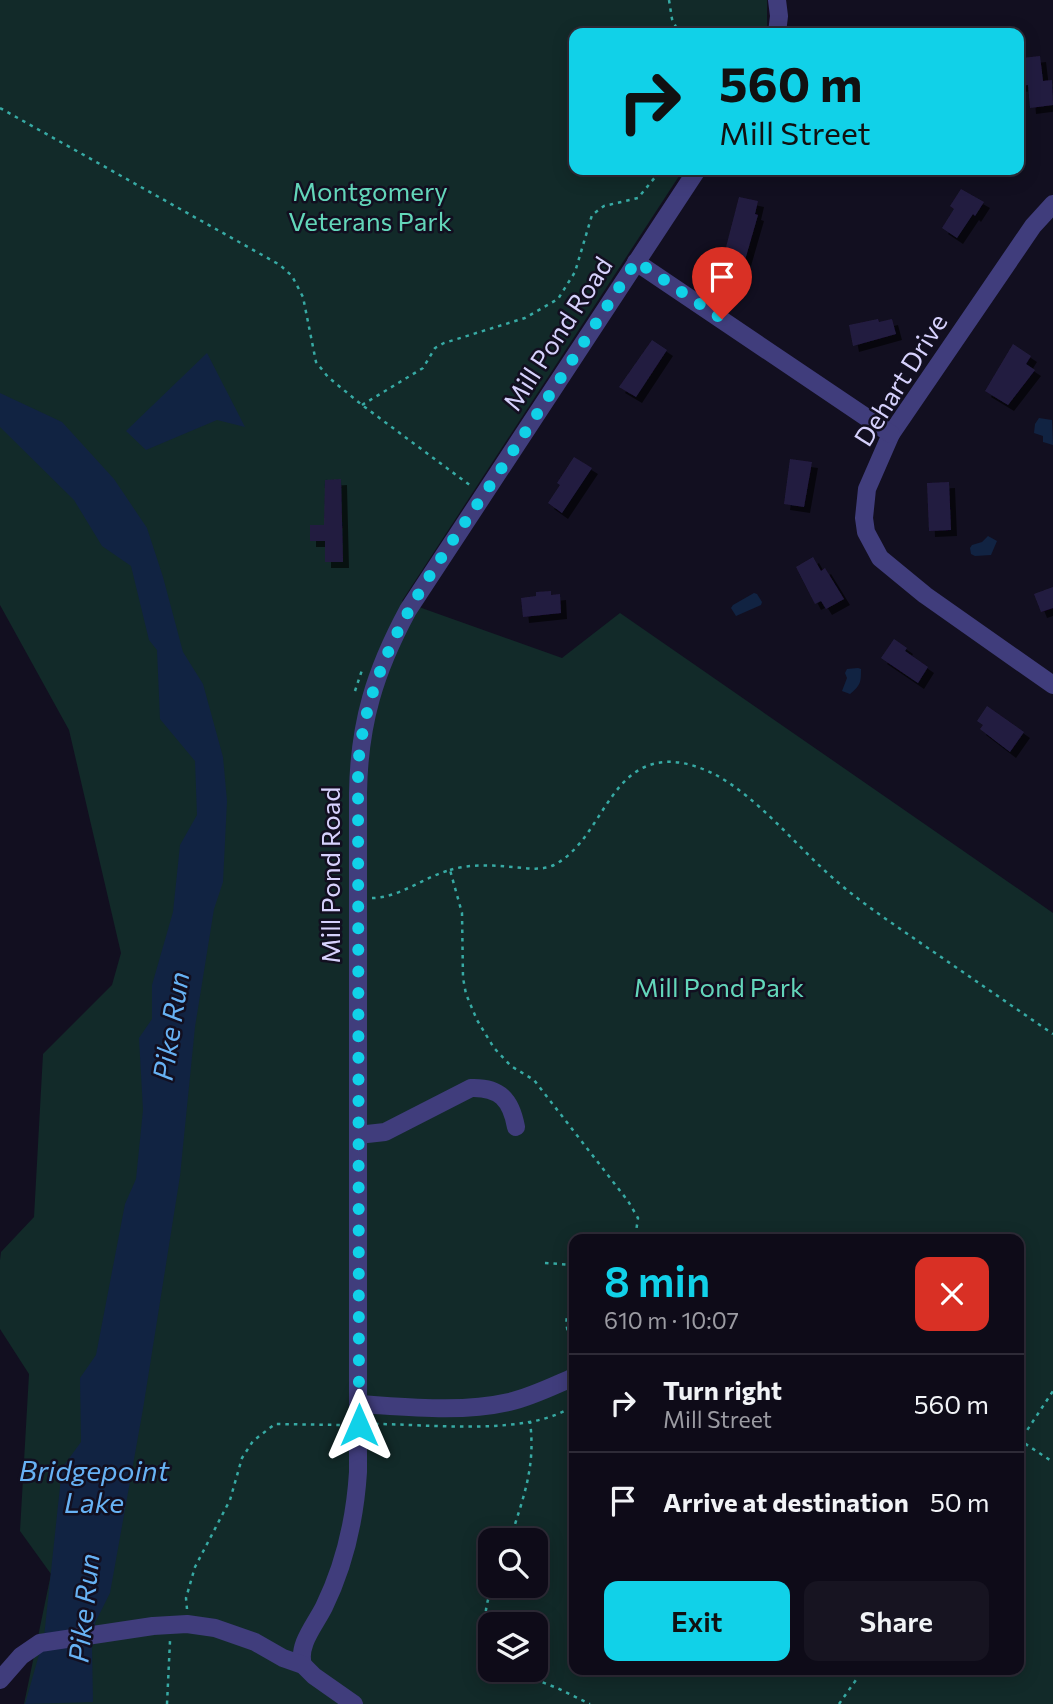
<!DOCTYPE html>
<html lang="en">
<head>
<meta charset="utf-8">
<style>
  body { margin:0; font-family:Commissioner,sans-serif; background:#171421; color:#f1f3f6; height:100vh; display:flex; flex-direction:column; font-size:26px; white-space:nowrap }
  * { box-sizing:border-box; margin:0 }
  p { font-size:23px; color:#9b9ba2 }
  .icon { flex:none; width:38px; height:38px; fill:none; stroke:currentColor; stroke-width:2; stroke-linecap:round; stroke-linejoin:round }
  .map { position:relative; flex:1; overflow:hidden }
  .side { position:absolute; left:569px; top:1234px; width:455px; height:441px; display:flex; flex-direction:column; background:#0e0b18; border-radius:14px; box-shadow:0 4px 18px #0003,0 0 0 2px #2e2b37 }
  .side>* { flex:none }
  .banner { position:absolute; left:569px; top:28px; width:455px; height:147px; border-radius:14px; box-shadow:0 4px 18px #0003,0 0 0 2px #2e2b37; background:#11d1e8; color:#111; overflow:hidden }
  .controls { position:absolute; left:478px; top:1528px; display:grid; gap:14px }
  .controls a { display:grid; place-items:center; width:70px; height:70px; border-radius:14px; background:#0e0b18; box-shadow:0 4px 18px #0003,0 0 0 2px #2e2b37; font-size:35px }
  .pin { position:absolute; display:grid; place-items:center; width:60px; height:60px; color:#fff; margin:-72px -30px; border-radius:50% 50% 50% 0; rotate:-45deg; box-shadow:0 0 7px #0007 }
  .pin .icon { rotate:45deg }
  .me { position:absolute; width:77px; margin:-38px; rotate:0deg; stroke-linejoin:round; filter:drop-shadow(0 0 5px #0008) }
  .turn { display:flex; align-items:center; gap:24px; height:147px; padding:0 35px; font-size:32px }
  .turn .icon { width:91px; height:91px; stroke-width:2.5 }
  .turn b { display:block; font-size:49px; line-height:60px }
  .round { display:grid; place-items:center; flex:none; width:74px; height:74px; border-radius:14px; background:#171421 }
  .head { display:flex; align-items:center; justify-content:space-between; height:119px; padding:0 35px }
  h1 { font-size:42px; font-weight:600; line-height:52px; color:#11d1e8 }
  .action { display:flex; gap:14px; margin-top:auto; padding:14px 35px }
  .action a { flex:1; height:80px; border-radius:14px; background:#11d1e8; color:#111; font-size:28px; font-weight:600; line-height:80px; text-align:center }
  .action a+a { background:#171421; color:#f1f3f6 }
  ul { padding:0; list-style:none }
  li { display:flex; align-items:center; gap:21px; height:98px; padding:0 35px; border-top:2px solid #2e2b37 }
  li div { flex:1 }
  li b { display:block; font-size:26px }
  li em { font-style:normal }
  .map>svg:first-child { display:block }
</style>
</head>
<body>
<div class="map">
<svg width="1053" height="1704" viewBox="0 0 1053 1704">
  <defs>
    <filter id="shadow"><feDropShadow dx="6" dy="6" stdDeviation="0" flood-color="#0009"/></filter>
  </defs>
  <rect width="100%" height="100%" fill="#120f20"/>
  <!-- green -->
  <path fill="#122a29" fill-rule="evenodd" d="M0 0H767V33H574V170H683L402 601 562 658 620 613 1053 913V1704H24L51 1574 20 1531 29 1374 0 1329V1260L1 1252 34 1217 43 1054 112 985 121 953 69 730 0 605ZM574 1239H1018V1670H574ZM490 1540H536V1586H490ZM490 1624H536V1670H490Z"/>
  <!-- water -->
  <g fill="#112342">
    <path d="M207 353 245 427 217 420 146 450 126 431Z"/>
    <path d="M0 393 62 422 114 479 147 528 163 577 183 652 203 684 223 757 227 801 223 882 214 909 195 1027 180 1176 143 1409 110 1593 95 1623 92 1648 93 1702 25 1704 44 1637 62 1468 81 1442 80 1378 96 1355 125 1204 136 1179 143 1110 139 1038 152 1019V985L173 912 180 845 197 815 195 761 160 719 157 650 149 640 131 566 102 546 74 500 0 427Z"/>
    <path d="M1039 418 1052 420 1053 445 1043 442V436L1034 433 1035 424Z"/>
    <path d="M988 536 997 541 991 555 975 556 971 554 970 548 972 545 982 542Z"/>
    <path d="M754 593 757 594 762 602 761 605 736 616 731 608 733 605Z"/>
    <path d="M858 668 861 669C861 682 861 685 850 694L842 691 847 678 845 673 847 669Z"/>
  </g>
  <!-- building -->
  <g fill="#241c40" filter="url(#shadow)">
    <path d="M1040 56 1043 81 1052 80 1053 105 1030 108 1028 85 1018 86V75L1024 74 1022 58Z"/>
    <path d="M961 189 984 202 975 216 973 214 957 238 942 228 954 209 950 206Z"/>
    <path d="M739 197 758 201 755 214 758 215 745 260 724 255Z"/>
    <path d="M878 319 879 322 892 319 896 334 853 346 849 325Z"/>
    <path d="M652 340 667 350 636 397 619 387Z"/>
    <path d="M1013 344 1031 356 1026 364 1035 370 1008 405 985 391Z"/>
    <path d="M574 457 592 468 562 513 548 503 560 485 557 483Z"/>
    <path d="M790 459 812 462 804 507 784 504Z"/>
    <path d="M341 479 343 562H325V541H310V525H324L325 480Z"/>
    <path d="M949 482 951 530 929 531 927 483Z"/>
    <path d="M813 557 821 571 825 568 844 599 826 609 821 601 815 604 796 567Z"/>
    <path d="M1053 587V608L1041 612 1034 594Z"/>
    <path d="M551 591V595L560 594 561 613 523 617 521 598 536 596V592Z"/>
    <path d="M894 639 907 648 905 651 928 667 918 683 881 658Z"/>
    <path d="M987 706 1024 732 1010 752 980 729 983 725 977 721Z"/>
  </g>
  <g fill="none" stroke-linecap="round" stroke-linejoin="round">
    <!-- path -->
    <g stroke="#37aaa4" stroke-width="2.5" stroke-dasharray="3.5 5" stroke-linecap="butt">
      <path d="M669 0 672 19 679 33"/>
      <path d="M0 108 280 265 292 276 303 297 316 362 328 377 362 405 471 486"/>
      <path d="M362 405 423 368 435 348 444 343 525 318 558 299 575 272 592 215 604 206 638 198 661 170"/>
      <path d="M355 691 363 667"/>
      <path d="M450 870C469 864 492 865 513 867 527 868 541 871 554 865 595 844 606 782 647 766 669 757 694 764 714 774 760 798 800 851 841 885 867 907 895 925 922 944 966 974 1009 1004 1053 1034"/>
      <path d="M372 898C399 898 424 877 450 870L462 913 463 978 466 994 477 1020 494 1048 511 1066 534 1080 628 1201 638 1218 635 1239"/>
      <path d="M639 1236 653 1239"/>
      <path d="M545 1263 574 1265"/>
      <path d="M574 1303C562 1319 566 1329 574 1346"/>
      <path d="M375 1424C428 1424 531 1437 574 1405"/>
      <path d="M1018 1439 1053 1462"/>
      <path d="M1018 1444 1053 1391"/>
      <path d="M510 1540C523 1498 536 1467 530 1422"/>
      <path d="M187 1609 186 1598 195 1567 230 1500 242 1458 253 1441 275 1424 341 1425"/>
      <path d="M490 1636C482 1620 486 1602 493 1586"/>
      <path d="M511 1670 557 1688 590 1704"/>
      <path d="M167 1704 170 1641"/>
      <path d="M839 1704 863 1670"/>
    </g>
    <!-- minor -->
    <g stroke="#403d7c" stroke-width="18">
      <path d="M777 0 779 16 777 33"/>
      <path d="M1053 204 1033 226 891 434 867 489 864 518 866 532 880 558 925 595 1053 685"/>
      <path d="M636 262 891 434"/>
      <path d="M358 1135 385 1132 471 1088C500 1087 511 1100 516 1127"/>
      <path d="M359 1404C408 1407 461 1413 509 1402 531 1397 553 1386 574 1377"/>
      <path d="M303 1665C297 1645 315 1625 324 1607 345 1564 355 1519 358 1472V793C359 723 375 671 408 610L697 170"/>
      <path d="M0 1680 21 1656 40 1643 153 1626 187 1624 215 1628 255 1642 283 1658 303 1665 314 1676 354 1704"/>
    </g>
  </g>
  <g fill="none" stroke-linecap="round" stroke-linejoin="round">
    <!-- route -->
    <path stroke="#11d1e8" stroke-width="12" stroke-dasharray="0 21.6" d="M359 1425 358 767C367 652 436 567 497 475 544 404 590 333 636 261L722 319"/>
  </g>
  <g text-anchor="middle" stroke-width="5" stroke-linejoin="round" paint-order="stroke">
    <!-- park labels -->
    <g font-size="26" fill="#63d6ba" stroke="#120f20">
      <text x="370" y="201">Montgomery<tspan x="370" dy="30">Veterans Park</tspan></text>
      <text x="719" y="997">Mill Pond Park</text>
    </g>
    <!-- street labels -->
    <g font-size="26" fill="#d6d1fc" stroke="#120f20">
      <text transform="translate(558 334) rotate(-57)" y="9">Mill Pond Road</text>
      <text transform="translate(901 380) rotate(-58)" y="9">Dehart Drive</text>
      <text transform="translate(331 875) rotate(-90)" y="9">Mill Pond Road</text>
    </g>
    <!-- water labels -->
    <g font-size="28" font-style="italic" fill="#67b2f4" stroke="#120f20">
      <text transform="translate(171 1026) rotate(-81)" y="10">Pike Run</text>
      <text x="94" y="1481">Bridgepoint<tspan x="94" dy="32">Lake</tspan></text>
      <text transform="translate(84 1608) rotate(-84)" y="10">Pike Run</text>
    </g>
  </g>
</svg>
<div class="controls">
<a><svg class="icon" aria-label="search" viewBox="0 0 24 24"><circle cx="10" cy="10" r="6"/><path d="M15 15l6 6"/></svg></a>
<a><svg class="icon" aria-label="layers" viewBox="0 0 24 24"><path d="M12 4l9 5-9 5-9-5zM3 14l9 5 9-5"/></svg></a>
</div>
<div class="pin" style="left:722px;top:319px;background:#d93025"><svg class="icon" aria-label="arrive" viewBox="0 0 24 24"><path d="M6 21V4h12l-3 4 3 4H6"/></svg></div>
<svg class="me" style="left:359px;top:1425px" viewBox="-20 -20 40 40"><path d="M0-17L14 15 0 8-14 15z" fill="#11d1e8" stroke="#fff" stroke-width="4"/></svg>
<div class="banner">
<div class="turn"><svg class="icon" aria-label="right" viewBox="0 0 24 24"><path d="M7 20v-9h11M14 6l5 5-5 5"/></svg><div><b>560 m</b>Mill Street</div></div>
</div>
<section class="side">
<div class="head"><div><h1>8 min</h1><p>610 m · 10:07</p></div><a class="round" style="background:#d93025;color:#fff"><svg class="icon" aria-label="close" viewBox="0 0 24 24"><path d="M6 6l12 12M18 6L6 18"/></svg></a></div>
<ul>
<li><svg class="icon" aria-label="right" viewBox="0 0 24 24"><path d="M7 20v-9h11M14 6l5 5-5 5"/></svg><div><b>Turn right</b><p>Mill Street</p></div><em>560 m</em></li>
<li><svg class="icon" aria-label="arrive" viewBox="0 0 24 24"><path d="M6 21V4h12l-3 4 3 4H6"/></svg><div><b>Arrive at destination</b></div><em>50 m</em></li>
</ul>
<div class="action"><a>Exit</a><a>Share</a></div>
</section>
</div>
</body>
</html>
